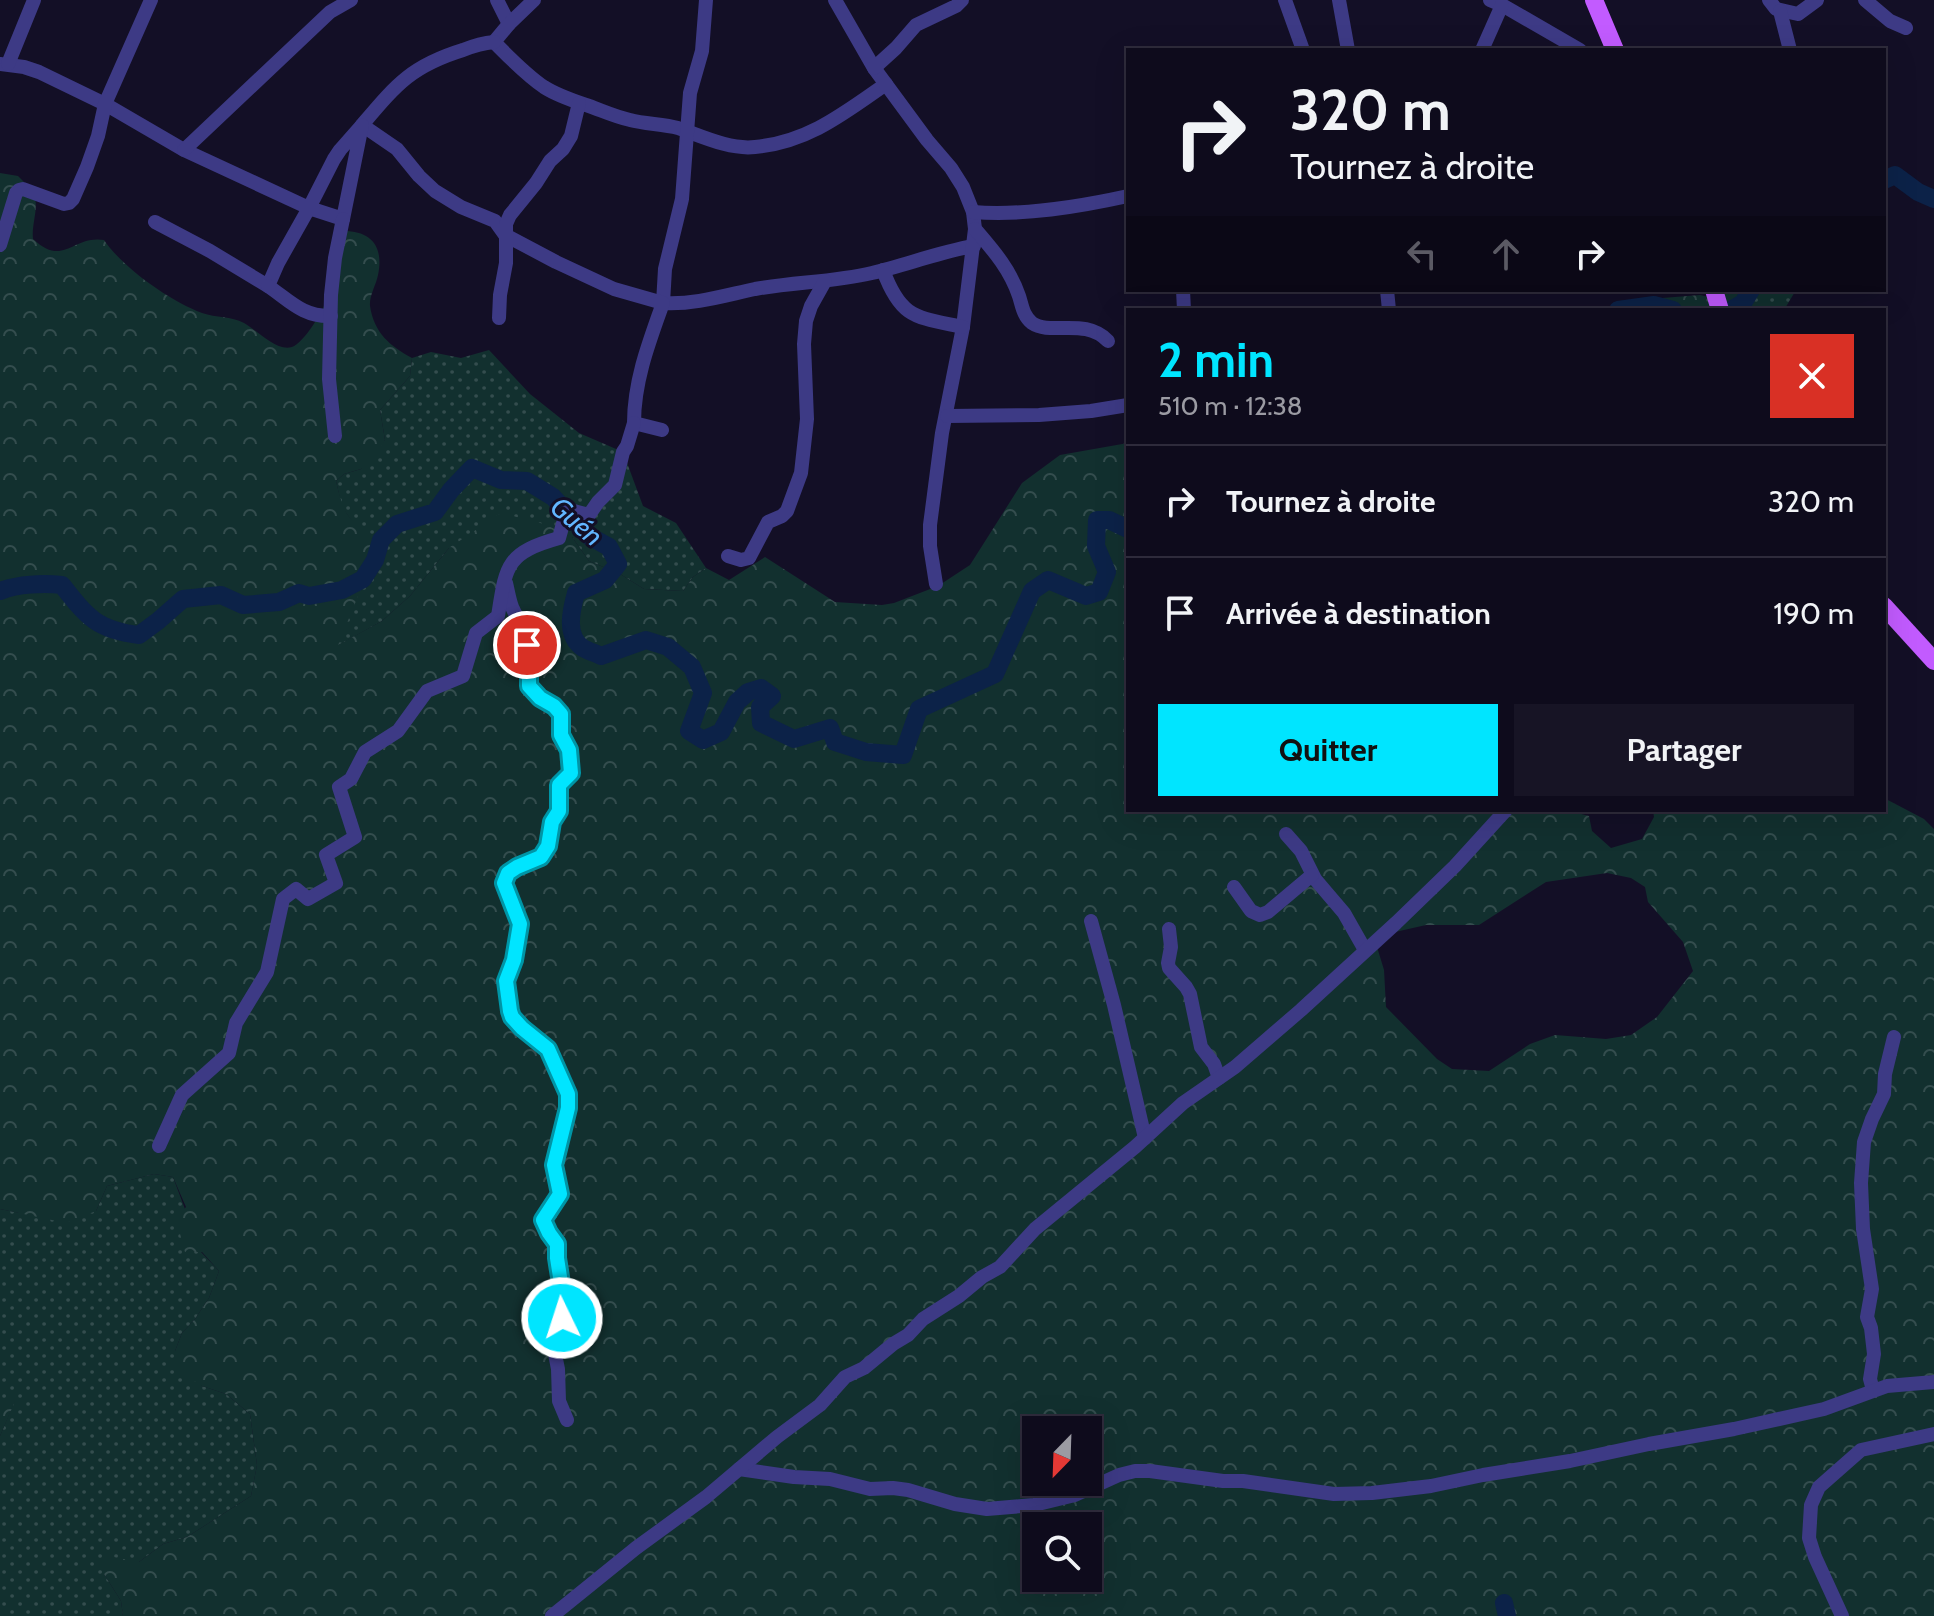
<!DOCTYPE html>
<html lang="fr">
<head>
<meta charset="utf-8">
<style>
  body { margin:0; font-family:Cabin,sans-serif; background:#171425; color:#f1f3f6; height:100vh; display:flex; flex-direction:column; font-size:30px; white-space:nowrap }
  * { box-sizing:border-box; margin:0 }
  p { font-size:26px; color:#9b9ba3 }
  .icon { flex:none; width:44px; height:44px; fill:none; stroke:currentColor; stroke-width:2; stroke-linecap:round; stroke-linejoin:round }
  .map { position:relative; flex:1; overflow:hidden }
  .panel { position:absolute; left:1126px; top:308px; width:760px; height:504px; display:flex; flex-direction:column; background:#0e0b1c; border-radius:0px; box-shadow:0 8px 32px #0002,0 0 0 2px #2e2b3b }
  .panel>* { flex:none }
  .guide { position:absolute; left:1126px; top:48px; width:760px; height:244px; border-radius:0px; box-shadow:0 8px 32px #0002,0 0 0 2px #2e2b3b; background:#0e0b1c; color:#f1f3f6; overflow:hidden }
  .needle { width:52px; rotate:203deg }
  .controls { position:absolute; left:1022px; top:1416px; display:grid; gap:16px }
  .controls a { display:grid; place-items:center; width:80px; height:80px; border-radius:0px; background:#0e0b1c; box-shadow:0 8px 32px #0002,0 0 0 2px #2e2b3b; font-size:40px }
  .pin { position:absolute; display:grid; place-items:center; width:68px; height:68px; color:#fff; margin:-34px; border:4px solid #fff; border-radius:50%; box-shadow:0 2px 8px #0007 }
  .me { position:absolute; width:88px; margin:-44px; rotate:356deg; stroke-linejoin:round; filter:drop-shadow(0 0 6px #0008) }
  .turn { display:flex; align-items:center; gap:28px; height:168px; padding:0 32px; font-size:36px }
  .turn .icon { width:104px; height:104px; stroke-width:2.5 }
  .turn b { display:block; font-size:56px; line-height:68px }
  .lanes { display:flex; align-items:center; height:76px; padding:0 32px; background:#0003; justify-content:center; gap:40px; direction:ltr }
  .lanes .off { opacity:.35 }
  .round { display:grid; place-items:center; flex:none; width:84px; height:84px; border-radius:0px; background:#171425 }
  .summary { display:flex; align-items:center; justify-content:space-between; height:136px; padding:0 32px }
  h1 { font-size:48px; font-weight:700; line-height:60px; color:#00e5ff }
  .primary-button { display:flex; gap:16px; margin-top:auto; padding:16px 32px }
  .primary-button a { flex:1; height:92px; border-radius:0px; background:#00e5ff; color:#111; font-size:32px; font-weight:700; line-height:92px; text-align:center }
  .primary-button a+a { background:#171425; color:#f1f3f6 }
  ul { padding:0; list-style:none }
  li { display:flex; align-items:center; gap:24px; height:112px; padding:0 32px; border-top:2px solid #2e2b3b }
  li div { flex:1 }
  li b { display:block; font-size:30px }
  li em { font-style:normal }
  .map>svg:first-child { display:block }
</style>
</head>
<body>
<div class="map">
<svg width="1934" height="1616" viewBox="0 0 1934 1616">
  <defs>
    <pattern id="grass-dots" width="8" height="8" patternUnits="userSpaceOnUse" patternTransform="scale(2)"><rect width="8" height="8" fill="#12302f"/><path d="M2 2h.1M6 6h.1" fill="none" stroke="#344d4e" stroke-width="1.8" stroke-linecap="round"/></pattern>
    <pattern id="forest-crowns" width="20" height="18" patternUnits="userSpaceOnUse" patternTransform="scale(2)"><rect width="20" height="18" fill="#12302f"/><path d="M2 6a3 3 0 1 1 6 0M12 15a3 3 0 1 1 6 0" fill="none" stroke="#344d4e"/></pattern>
  </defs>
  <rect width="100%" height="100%" fill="#130f26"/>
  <!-- grass -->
  <g fill="url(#grass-dots)">
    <path d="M1723 290H1796L1784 310H1700V295L1713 298Z"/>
    <path d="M489 350 530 394 579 433 623 452 643 506 676 523 706 568 693 577 683 591 644 589 620 574 589 561 572 537 449 548 410 596 382 621 337 646 354 524 342 507 336 481 344 474 361 469 385 440 380 410 410 376 412 358 431 352 461 358Z"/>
    <path d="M154 1174 173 1177 201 1252 219 1271 209 1298 195 1319 182 1333 175 1351 202 1386 226 1394 250 1414 257 1465 251 1496 187 1537 163 1544 139 1562 104 1574 121 1601 123 1616H0V1436L15 1400H0V1209L20 1213 96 1211 107 1186Z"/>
  </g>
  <!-- forest -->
  <g fill="url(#forest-crowns)" fill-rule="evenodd">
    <path d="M0 173 18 176C23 181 28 186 32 191 41 204 31 223 33 239 64 268 72 235 104 240 123 268 170 301 202 313 216 318 231 316 244 323 257 330 276 352 292 347 304 343 324 310 327 298 334 276 337 253 341 231 371 230 384 246 378 275 376 285 369 296 370 306 374 333 390 346 412 358L410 376 380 410 385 440 372 462 361 469 344 474 336 481C345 519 348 520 381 540L338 645 382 621 410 596 449 548 501 513 544 524 572 537 589 561 620 574 644 589 683 591 693 577 706 568 729 580 765 557 835 602 882 605 894 603 938 586 970 565 1022 483 1060 455 1128 443V810H1566L1589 816 1592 831 1611 848 1642 839 1654 817 1653 810H1884V798L1924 819 1934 829V1616H123L121 1601 104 1574 102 1555 139 1562 163 1544 187 1537 251 1496 257 1465 250 1414 226 1394 202 1386 177 1370 175 1351 182 1333 195 1319 209 1298 219 1271 202 1252H185L176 1219 186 1207 173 1177 154 1174 107 1186 96 1211 66 1223 0 1209ZM1607 873 1631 878 1645 887 1648 902 1683 942 1693 971 1657 1017 1631 1035 1606 1039 1555 1035 1530 1044 1489 1071 1452 1069 1437 1059 1386 1007 1384 970 1377 947 1395 932 1426 925H1479L1546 882ZM1036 1430H1088V1482H1036ZM1036 1526H1088V1578H1036Z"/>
    <path d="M1700 295V310H1611L1625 301Z"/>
    <path d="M16 1399 0 1436V1400Z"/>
  </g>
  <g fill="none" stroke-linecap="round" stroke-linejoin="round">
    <!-- river -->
    <g stroke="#0c2248" stroke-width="18">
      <path d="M1884 180 1895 175 1918 192 1934 199"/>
      <path d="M1618 310 1654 305 1673 310"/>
      <path d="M1731 310 1743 303 1751 290"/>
      <path d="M0 591C18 584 43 583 62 585 87 617 97 630 139 635L158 621 183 599 221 595 243 605 279 602 299 593 309 596 342 590 363 579 375 560 381 540 397 524 435 512 451 490 472 468 501 480 527 481 553 497 589 536 609 547 618 564 605 580 576 593C571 611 565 636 583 648 588 651 595 653 601 656L646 640 668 647 692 667 703 693 689 731 703 740 721 732 737 702 748 692 761 688 772 696 760 707 761 723 794 739 830 728 835 742 866 752 903 755 919 709 995 674 1032 591 1048 580 1086 596 1099 592 1107 572 1096 546 1097 520H1109L1128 529"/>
      <path d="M1504 1603 1507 1616"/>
    </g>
    <!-- minor -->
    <g stroke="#3d3a85" stroke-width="14">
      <path d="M497 0 509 24"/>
      <path d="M534 0 509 24 494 42C510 58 525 74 544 87 558 96 574 101 589 106 603 111 616 117 630 120 645 124 663 124 678 128 701 136 730 150 755 147 808 142 843 114 886 84"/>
      <path d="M706 0 702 51 690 93 682 199 665 269 663 303C694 305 726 295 755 289 794 282 834 282 872 273 906 265 939 252 974 246"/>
      <path d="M835 0 874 68 927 140 951 168 963 187 973 212 975 229 963 327 942 433 930 525V546L936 584"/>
      <path d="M1285 0 1303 50"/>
      <path d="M1339 0 1348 50"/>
      <path d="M1490 0 1502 5 1580 50"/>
      <path d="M1769 0 1776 9 1798 14 1817 0"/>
      <path d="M1865 0 1890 21 1906 28"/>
      <path d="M1780 11 1790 50"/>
      <path d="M494 42C483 43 473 46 463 50 411 66 396 85 362 125L397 149 419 176 435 191 461 207 495 221 505 235 556 262 614 289 663 303C649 342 634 381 634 423L662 430"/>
      <path d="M1482 50 1502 5"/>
      <path d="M0 64 24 67 39 72 105 104 184 150 309 208 343 219 362 125 340 150 334 159 309 208 278 263 268 286 210 251 155 222"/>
      <path d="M8 64 34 0"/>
      <path d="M874 68 896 48 916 25 956 6 962 0"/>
      <path d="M184 150 330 12 351 0"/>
      <path d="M973 212C1024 216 1078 207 1128 196"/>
      <path d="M975 229C993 250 1010 269 1019 296 1022 305 1023 316 1032 323 1051 336 1085 317 1108 341"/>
      <path d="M0 245 16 193 19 190 23 189 64 204 69 203 73 199 87 167 98 136 105 104 151 0"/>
      <path d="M883 270C901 319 916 317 963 327"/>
      <path d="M268 286C290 301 303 317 331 316"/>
      <path d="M1183 290 1184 310"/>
      <path d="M1387 290 1389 310"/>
      <path d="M499 318 500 295 506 263V224L510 215 536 183 550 161 563 149 571 136 579 103"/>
      <path d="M947 416 1039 415 1091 411 1128 405"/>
      <path d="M335 436 329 379 331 295 335 258 343 219"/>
      <path d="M728 556 741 560 749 558 768 522 782 516 787 511 801 473 807 419 804 344 806 321 811 306 825 281"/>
      <path d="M506 583C508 591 509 599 512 607 517 619 528 633 527 647 527 655 528 683 531 690 536 699 548 701 556 708 565 716 560 727 562 737 563 741 566 744 567 748 571 756 571 764 571 773L559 785 560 806 552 822 548 846 541 857 517 867 508 873 504 883 520 924 514 960 506 981 510 1011 512 1017 522 1028 548 1049 568 1094V1108L554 1165 560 1194 543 1220 549 1233 557 1244V1258L563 1296 562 1309V1334L554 1350 555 1354 558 1369 559 1401 567 1420"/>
      <path d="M1286 834 1301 851 1315 879 1344 913 1365 950"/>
      <path d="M1234 887 1251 911 1260 915 1268 912 1312 875"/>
      <path d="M1091 921 1114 1005 1145 1138"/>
      <path d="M1169 929 1171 947 1168 963 1169 968 1186 987 1190 994 1201 1047 1214 1064 1219 1078"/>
      <path d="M159 1146 182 1095 229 1053 236 1023 267 972 283 899 296 889 308 899 336 883 326 855 355 837 339 787 351 779 365 752 398 731 427 691 463 676 476 633 498 616C506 565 506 553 559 538L566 513 570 510 589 515 598 502 615 485 623 452 627 446 634 423"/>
      <path d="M1873 1390 1870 1379 1874 1354 1871 1328 1867 1317 1872 1289 1863 1229 1861 1183 1864 1142 1872 1119 1884 1094 1885 1074 1894 1037"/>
      <path d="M739 1469 794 1477 830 1479 870 1489 893 1488 908 1490 955 1504 987 1509 1034 1505 1075 1495 1119 1475 1135 1471H1150L1223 1481H1243L1334 1494 1372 1493 1431 1486 1483 1475 1570 1461 1649 1444 1734 1429 1824 1409 1887 1386 1934 1382"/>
      <path d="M552 1616 636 1548 706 1497 777 1437 820 1405 845 1377 864 1368 893 1344 908 1335 923 1319 959 1296 982 1277 1000 1267 1035 1229 1135 1147 1183 1103 1235 1067 1301 1010 1396 923 1455 866 1506 810"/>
      <path d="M1842 1616 1815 1557 1809 1538 1811 1505 1819 1487 1861 1450 1934 1434"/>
    </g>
    <!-- major -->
    <g stroke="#c25bff" stroke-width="18">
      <path d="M1594 0 1615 50"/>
      <path d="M1714 290 1720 310"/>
      <path d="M1884 606 1934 661"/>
    </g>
  </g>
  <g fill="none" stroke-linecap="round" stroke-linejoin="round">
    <!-- route casing -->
    <g stroke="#0095a6" stroke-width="20">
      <path id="route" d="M527 645 525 656 529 666V686L540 698 554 706 561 714V735L569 750 571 773 559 785V811L552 822 548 846 541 857 517 867 508 873 504 883 520 924 514 960 506 981 510 1011 512 1017 522 1028 548 1049 568 1094V1108L554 1165 560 1194 543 1220 549 1233 557 1244V1258L563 1296 562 1318"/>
    </g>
    <!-- route -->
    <use href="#route" stroke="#00e5ff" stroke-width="14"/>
  </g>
  <g text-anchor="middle" stroke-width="6" stroke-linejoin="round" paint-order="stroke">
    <!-- water labels -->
    <g font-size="28" font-style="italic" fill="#62b6ff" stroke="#130f26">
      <text transform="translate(577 521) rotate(40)" y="10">Guén</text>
    </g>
  </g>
</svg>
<div class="controls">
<a><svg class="needle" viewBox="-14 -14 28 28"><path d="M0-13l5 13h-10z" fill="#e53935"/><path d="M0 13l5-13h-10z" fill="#9b9ba3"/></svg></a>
<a><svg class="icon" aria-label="search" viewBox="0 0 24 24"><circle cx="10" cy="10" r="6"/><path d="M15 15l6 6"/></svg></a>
</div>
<div class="pin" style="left:527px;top:645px;background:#d93025"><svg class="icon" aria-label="arrive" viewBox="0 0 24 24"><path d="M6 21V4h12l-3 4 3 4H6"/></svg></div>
<svg class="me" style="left:562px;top:1318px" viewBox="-20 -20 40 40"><circle r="17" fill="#00e5ff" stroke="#fff" stroke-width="3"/><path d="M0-11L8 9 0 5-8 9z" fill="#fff"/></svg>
<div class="guide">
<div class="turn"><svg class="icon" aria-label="right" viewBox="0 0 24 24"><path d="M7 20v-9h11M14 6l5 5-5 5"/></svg><div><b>320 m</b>Tournez à droite</div></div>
<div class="lanes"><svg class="icon off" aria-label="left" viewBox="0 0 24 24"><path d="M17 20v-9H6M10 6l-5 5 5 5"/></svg><svg class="icon off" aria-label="ahead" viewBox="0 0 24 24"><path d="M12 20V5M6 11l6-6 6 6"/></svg><svg class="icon" aria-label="right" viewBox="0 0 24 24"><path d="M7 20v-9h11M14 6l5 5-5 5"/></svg></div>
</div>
<section class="panel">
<div class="summary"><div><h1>2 min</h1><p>510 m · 12:38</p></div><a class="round" style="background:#d93025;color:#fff"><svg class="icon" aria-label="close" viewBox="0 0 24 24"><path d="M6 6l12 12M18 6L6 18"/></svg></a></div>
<ul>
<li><svg class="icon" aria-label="right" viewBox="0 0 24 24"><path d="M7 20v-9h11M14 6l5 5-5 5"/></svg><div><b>Tournez à droite</b></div><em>320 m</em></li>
<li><svg class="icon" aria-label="arrive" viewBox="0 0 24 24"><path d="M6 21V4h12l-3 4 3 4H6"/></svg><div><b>Arrivée à destination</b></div><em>190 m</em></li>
</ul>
<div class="primary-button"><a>Quitter</a><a>Partager</a></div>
</section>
</div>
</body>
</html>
